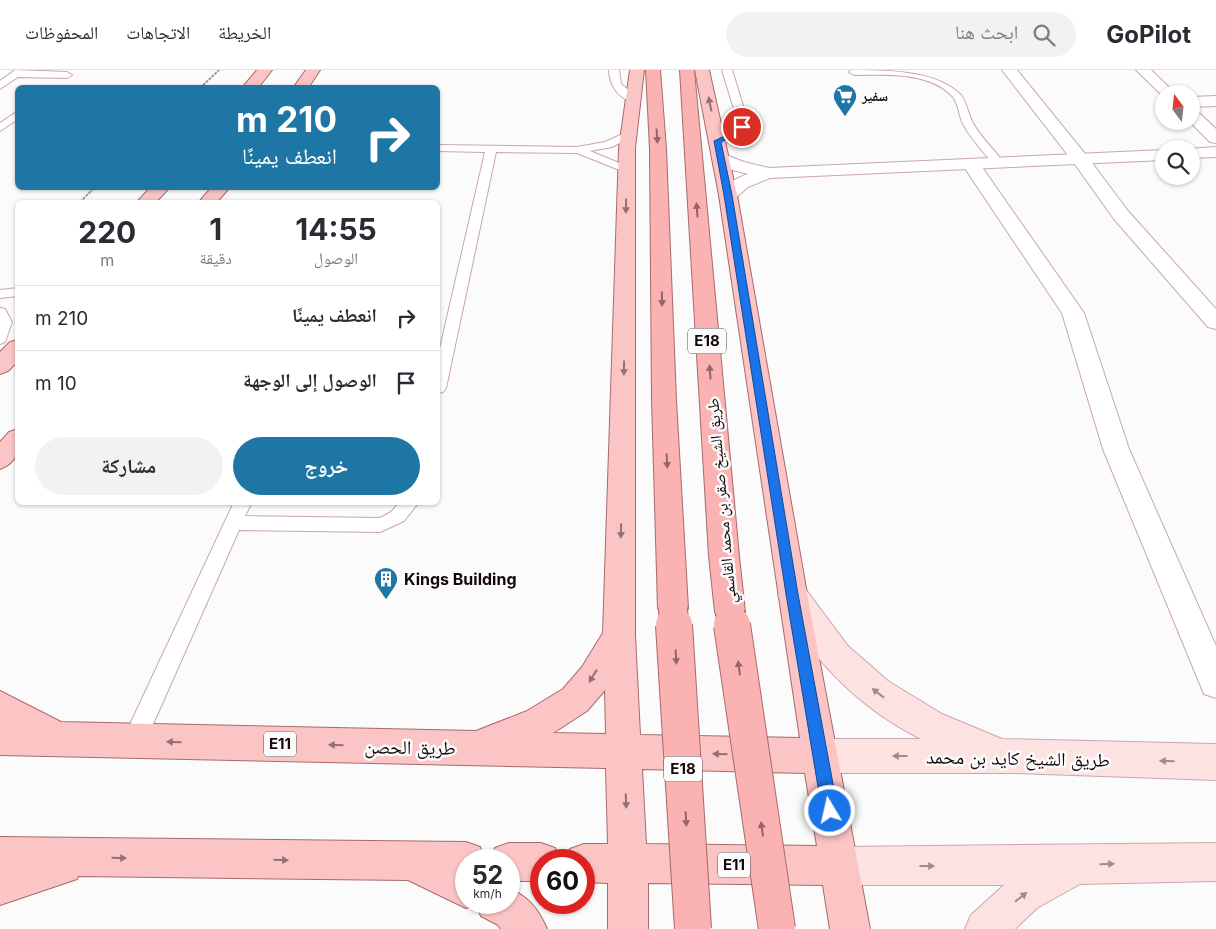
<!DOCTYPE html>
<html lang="ar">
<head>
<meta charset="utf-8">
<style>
  body { margin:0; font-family:Inter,"Noto Naskh Arabic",sans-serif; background:#f2f2f3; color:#2b2b33; direction:rtl; height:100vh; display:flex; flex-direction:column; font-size:19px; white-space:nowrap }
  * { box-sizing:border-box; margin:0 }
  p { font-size:16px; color:#7c7c81 }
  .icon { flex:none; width:28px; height:28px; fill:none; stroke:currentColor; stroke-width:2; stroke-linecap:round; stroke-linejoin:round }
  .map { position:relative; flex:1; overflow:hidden; direction:ltr }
  .sheet { position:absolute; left:15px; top:130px; width:425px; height:305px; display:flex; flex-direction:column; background:#fff; border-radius:8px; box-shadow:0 1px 4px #0004; direction:rtl }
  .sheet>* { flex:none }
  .guide { position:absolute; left:15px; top:15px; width:425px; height:105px; border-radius:8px; box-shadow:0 1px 4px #0004; direction:rtl; background:#1e76a5; color:#fff; overflow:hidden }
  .needle { width:32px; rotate:345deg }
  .tools { position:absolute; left:1155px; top:15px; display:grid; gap:10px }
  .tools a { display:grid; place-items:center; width:45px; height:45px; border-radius:50%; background:#fff; box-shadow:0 1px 4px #0004; font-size:25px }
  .speed { position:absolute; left:455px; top:779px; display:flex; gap:10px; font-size:25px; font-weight:700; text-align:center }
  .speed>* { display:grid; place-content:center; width:65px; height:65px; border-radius:50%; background:#fff; box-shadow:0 1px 4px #0004; line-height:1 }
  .speed small { font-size:12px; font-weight:400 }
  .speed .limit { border:8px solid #d22; background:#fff; color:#111 }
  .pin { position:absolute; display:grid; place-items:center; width:42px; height:42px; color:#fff; margin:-21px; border:2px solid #fff; border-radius:50%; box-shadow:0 1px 5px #0007 }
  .me { position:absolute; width:55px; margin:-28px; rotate:351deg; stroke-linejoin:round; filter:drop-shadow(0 0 4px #0008) }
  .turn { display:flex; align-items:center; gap:18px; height:105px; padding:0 20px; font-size:22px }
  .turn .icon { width:65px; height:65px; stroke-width:2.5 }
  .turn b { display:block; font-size:35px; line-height:42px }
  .eta { display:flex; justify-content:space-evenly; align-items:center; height:85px; text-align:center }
  .eta b { font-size:30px; font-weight:700; line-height:35px }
  .primary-button { display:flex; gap:10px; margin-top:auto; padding:10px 20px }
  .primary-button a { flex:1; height:58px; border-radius:30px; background:#1e76a5; color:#fff; font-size:20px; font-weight:700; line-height:58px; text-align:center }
  .primary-button a+a { background:#f2f2f3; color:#2b2b33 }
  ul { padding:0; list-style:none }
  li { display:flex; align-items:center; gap:15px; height:65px; padding:0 20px; border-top:1px solid #e1e1e2 }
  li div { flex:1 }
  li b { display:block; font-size:19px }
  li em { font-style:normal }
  header { display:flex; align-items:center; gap:30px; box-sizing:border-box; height:70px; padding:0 25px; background:#fff; border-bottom:1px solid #e1e1e2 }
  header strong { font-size:24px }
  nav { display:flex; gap:28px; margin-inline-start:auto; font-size:18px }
  .search { width:350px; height:45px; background:#f2f2f3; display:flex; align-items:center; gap:12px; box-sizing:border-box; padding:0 18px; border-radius:28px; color:#7c7c81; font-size:19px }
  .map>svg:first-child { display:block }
</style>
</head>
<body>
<header>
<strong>GoPilot</strong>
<div class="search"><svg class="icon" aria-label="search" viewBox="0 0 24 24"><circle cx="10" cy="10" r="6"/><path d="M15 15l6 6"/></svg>ابحث هنا</div>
<nav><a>الخريطة</a><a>الاتجاهات</a><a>المحفوظات</a></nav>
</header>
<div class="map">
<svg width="1216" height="859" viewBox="0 0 1216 859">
  <rect width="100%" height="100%" fill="#fbfbfb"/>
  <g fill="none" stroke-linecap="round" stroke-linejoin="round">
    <!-- service casing -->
    <g stroke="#cba5b2" stroke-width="2">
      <g id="service">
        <path d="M15 0 67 2 72 5 67 8 18 7 0 19V11Z"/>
        <path d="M609 0H619L621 14 636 26V30C620 33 609 14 609 0Z"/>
        <path d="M722 0H732L748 52C743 65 727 76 713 73L712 71 713 69C724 66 734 63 738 52Z"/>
        <path d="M851 0C884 0 937 0 961 25 967 33 968 44 973 53 981 68 994 79 1004 93L998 96 994 95C983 81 970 68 962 52 959 44 958 34 953 27 930 1 884 5 854 5L849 2Z"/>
        <path d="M18 41V49L0 61V53Z"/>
        <path d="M629 61 634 64 633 66 612 77 590 81 631 98 633 100 627 103 577 83 496 82 446 318 443 322 438 323V287L485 82 438 81V75L577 77 605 72Z"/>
        <path d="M18 218V226L0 228V220Z"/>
        <path d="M0 238 5 239 12 252 5 272 0 274Z"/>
        <path d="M234 432H252L245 446 380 448 391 442 400 432H419L404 451 380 462 239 460 142 679 134 682 126 679 123 671 126 663Z"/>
      </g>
    </g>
    <!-- minor casing -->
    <g stroke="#cba5b2" stroke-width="2">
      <g id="minor">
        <path d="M1002 0H1017L1086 85 1128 141 1216 239V259L1208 257 1114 149 1074 93Z"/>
        <path d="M1136 0H1151L1176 24H1164V27Z"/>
        <path d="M1216 26V36L1191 37V27Z"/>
        <path d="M1191 39 1197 41 1216 59V73L1210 72 1189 51H1191Z"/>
        <path d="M971 89 977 90 1084 243 1129 379 1216 576V628L1204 624 1103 379 1062 243 962 94 965 90Z"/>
      </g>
    </g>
    <!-- tertiary casing -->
    <g stroke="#cba5b2" stroke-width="2">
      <g id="tertiary">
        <path d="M1216 77V87L1191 88V79H1188Z"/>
        <path d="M1164 80V90L770 108 748 117 734 129 728 130 722 129 719 125C726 114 736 108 748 104 737 101 720 98 712 88L715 84 721 83 744 92 769 98Z"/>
      </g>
    </g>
    <!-- secondary casing -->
    <g stroke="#cba5b2" stroke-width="2">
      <g id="secondary">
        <path d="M793 513 804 517 848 576 888 611 942 644 1002 669 1216 674V710L1016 703H821L809 698 803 686 809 674 821 669H921C860 639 808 587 778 526L782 517Z"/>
        <path d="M1216 773V811L1080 814 1037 838 1015 859H965L971 845 1004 815H839L825 810 820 796 825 782 839 777Z"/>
      </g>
    </g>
    <!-- primary casing -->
    <g stroke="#a86a6c" stroke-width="2">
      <g id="primary">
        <path d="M257 0H272L258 18H242Z"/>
        <path d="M306 0H320L308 18H293Z"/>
        <path d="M630 0H644L635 78V565L640 665 800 668 719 125 695 0H709L737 125 807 524 870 859H830L823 815 648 813V859H608V813L584 812V790H566L570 779 584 774H608L606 698 0 685V621L61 652 476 661 527 641 563 619 582 597 603 563 619 78ZM605 620 606 664 553 663 587 641ZM642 699 805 703 817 776 646 774Z"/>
        <path d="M150 118H169L156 132H137Z"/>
        <path d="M211 118H229L217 132H199Z"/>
        <path d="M18 270V291L8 301 0 304V282L10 272Z"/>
        <path d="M18 359C18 377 20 392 0 399V372L9 362Z"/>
        <path d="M0 767 466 772 480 777 485 790H466V832H509V818C529 828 538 838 547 859H501L498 855 481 846 476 834 466 838 408 810 78 806 77 809 0 835Z"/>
        <path d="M509 773H541L555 778 559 790H541V811H509V790H491L495 778Z"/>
      </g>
    </g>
    <!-- trunk casing -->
    <g stroke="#a86a6c" stroke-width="2">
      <g id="trunk">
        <path d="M646 0H660L666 79 676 330 688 538 684 547 673 551 662 547 658 538 652 330 650 79Z"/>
        <path d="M680 0H694L739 486 745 542 741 551 730 555 719 551 715 542 709 486Z"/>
      </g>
    </g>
    <!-- path -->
    <g stroke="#9f9a9c" stroke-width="2" stroke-dasharray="3 1" stroke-linecap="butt">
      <path d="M200 18 219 0"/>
      <path d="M80 132 94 118"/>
    </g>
    <!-- service -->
    <use href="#service" fill="#fff" fill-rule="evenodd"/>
    <!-- minor -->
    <use href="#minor" fill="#fff" fill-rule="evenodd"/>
    <!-- tertiary -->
    <use href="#tertiary" fill="#fff" fill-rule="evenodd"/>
    <!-- secondary -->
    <use href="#secondary" fill="#fde2e2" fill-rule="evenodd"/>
    <!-- primary -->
    <use href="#primary" fill="#fbc5c6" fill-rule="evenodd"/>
    <!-- trunk -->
    <use href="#trunk" fill="#fab2b3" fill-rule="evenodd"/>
    <!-- trunk-bridge-far1 casing -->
    <g stroke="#a86a6c" stroke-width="30" stroke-linecap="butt">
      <g id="trunk-bridge-far1">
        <path d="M673 538 674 556"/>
        <path d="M730 542 732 556"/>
      </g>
    </g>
    <!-- trunk-bridge casing -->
    <g stroke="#a86a6c" stroke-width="38" stroke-linecap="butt">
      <g id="trunk-bridge">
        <path d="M674 555 693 859"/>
        <path d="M732 555 777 859"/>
      </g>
    </g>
    <!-- trunk-bridge-far1 -->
    <use href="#trunk-bridge-far1" stroke="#fab2b3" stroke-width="28"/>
    <!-- trunk-bridge -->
    <use href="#trunk-bridge" stroke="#fab2b3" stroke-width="36"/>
  </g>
  <!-- one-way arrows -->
  <defs><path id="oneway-solid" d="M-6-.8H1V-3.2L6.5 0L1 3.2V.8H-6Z" transform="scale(1.25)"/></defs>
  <g fill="#937072">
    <use href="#oneway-solid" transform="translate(710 34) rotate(-102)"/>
    <use href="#oneway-solid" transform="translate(626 136) rotate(91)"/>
    <use href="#oneway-solid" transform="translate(624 298) rotate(91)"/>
    <use href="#oneway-solid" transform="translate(621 461) rotate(91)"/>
    <use href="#oneway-solid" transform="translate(593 606) rotate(122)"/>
    <use href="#oneway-solid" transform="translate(174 672) rotate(-179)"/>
    <use href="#oneway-solid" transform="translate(336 675) rotate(-179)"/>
    <use href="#oneway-solid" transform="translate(720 684) rotate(-179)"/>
    <use href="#oneway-solid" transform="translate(626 731) rotate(88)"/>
    <use href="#oneway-solid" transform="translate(119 788) rotate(1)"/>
    <use href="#oneway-solid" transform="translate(281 790) rotate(1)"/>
  </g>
  <g fill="#926568">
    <use href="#oneway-solid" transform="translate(657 66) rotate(86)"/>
    <use href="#oneway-solid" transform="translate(697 140) rotate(-94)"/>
    <use href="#oneway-solid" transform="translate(662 229) rotate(89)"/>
    <use href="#oneway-solid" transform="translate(710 302) rotate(-94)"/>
    <use href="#oneway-solid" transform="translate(667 391) rotate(87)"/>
    <use href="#oneway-solid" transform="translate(676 587) rotate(87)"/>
    <use href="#oneway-solid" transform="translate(739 598) rotate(-98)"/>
    <use href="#oneway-solid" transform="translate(686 749) rotate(87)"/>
    <use href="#oneway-solid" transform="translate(762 759) rotate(-98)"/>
  </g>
  <g fill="#9f8a8c">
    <use href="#oneway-solid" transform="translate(878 623) rotate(-142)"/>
    <use href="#oneway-solid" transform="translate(900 686) rotate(-180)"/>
    <use href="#oneway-solid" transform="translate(1167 691) rotate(-178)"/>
    <use href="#oneway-solid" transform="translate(1107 794) rotate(-1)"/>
    <use href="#oneway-solid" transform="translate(927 796)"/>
    <use href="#oneway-solid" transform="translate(1021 827) rotate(-38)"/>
  </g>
  <!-- route -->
  <path fill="#1a73e8" stroke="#114b97" d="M740 55 745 57 736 66 721 72 732 125 798 524 838 741 835 746 830 749 825 746 822 741 786 524 724 125 714 71 731 63Z"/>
  <!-- icons -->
  <defs>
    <g id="supermarket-pin" transform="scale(1.25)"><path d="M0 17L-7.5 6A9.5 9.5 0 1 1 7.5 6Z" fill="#1e76a5" stroke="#fbfbfb"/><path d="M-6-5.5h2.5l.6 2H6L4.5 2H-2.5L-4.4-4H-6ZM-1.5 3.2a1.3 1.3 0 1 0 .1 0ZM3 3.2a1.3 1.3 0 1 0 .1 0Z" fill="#fff"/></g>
    <g id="building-pin" transform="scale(1.25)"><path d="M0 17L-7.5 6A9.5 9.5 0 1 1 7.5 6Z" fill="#1e76a5" stroke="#fbfbfb"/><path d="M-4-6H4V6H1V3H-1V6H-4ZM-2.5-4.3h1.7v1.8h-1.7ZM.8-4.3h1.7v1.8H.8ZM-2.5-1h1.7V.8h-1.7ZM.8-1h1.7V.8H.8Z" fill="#fff"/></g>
  </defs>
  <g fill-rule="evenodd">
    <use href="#supermarket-pin" x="845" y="26"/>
    <use href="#building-pin" x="386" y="509"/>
  </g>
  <g text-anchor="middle" stroke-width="5" stroke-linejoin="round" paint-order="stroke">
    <!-- far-poi labels -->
    <g font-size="14" font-weight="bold" fill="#13070c" stroke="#fbfbfb" text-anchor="start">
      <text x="862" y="31">سفير</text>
    </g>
    <!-- shield labels -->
    <g fill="#fbfbfb" stroke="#595054" stroke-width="1">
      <rect x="688" y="258.5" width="38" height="25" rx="4"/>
      <rect x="264" y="661.5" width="32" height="25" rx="4"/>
      <rect x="664" y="686.5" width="38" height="25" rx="4"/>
      <rect x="718" y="782.5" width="32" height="25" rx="4"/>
    </g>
    <g font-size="15" font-weight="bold" fill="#13070c">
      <text x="707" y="276">E18</text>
      <text x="280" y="679">E11</text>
      <text x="683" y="704">E18</text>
      <text x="734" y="800">E11</text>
    </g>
    <!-- street labels -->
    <g font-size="16" fill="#13070c" stroke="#fbfbfb">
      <text transform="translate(721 431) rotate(-95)" y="6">طريق الشيخ صقر بن محمد القاسمي</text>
    </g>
    <!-- poi labels -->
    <g font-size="16" font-weight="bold" fill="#13070c" stroke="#fbfbfb" text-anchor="start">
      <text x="404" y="515">Kings Building</text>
    </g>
    <!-- near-street labels -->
    <g font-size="19" fill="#13070c" stroke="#fbfbfb">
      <text transform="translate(410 677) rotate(1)" y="7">طريق الحصن</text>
      <text transform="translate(1018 688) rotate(1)" y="7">طريق الشيخ كايد بن محمد</text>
    </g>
  </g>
</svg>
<div class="tools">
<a><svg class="needle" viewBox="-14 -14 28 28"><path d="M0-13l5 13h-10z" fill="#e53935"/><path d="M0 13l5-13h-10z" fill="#7c7c81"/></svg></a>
<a><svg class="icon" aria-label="search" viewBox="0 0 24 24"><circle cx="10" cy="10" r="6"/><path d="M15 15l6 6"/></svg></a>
</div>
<div class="speed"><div>52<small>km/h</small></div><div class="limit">60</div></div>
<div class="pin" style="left:742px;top:57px;background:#d93025"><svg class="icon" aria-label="arrive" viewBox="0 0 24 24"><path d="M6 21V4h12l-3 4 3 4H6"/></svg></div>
<svg class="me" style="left:830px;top:741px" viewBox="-20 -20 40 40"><circle r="17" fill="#1a73e8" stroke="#fff" stroke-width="3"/><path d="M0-11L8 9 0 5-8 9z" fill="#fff"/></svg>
<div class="guide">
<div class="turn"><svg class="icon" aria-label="right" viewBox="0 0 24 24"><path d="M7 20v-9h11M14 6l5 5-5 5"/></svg><div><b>210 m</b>انعطف يمينًا</div></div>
</div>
<section class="sheet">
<div class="eta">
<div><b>14:55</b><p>الوصول</p></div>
<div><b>1</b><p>دقيقة</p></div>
<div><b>220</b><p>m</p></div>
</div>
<ul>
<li><svg class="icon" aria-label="right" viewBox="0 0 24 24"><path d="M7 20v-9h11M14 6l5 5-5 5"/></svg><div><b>انعطف يمينًا</b></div><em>210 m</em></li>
<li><svg class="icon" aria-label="arrive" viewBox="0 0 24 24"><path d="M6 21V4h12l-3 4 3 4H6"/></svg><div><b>الوصول إلى الوجهة</b></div><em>10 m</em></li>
</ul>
<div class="primary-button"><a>خروج</a><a>مشاركة</a></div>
</section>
</div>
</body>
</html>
